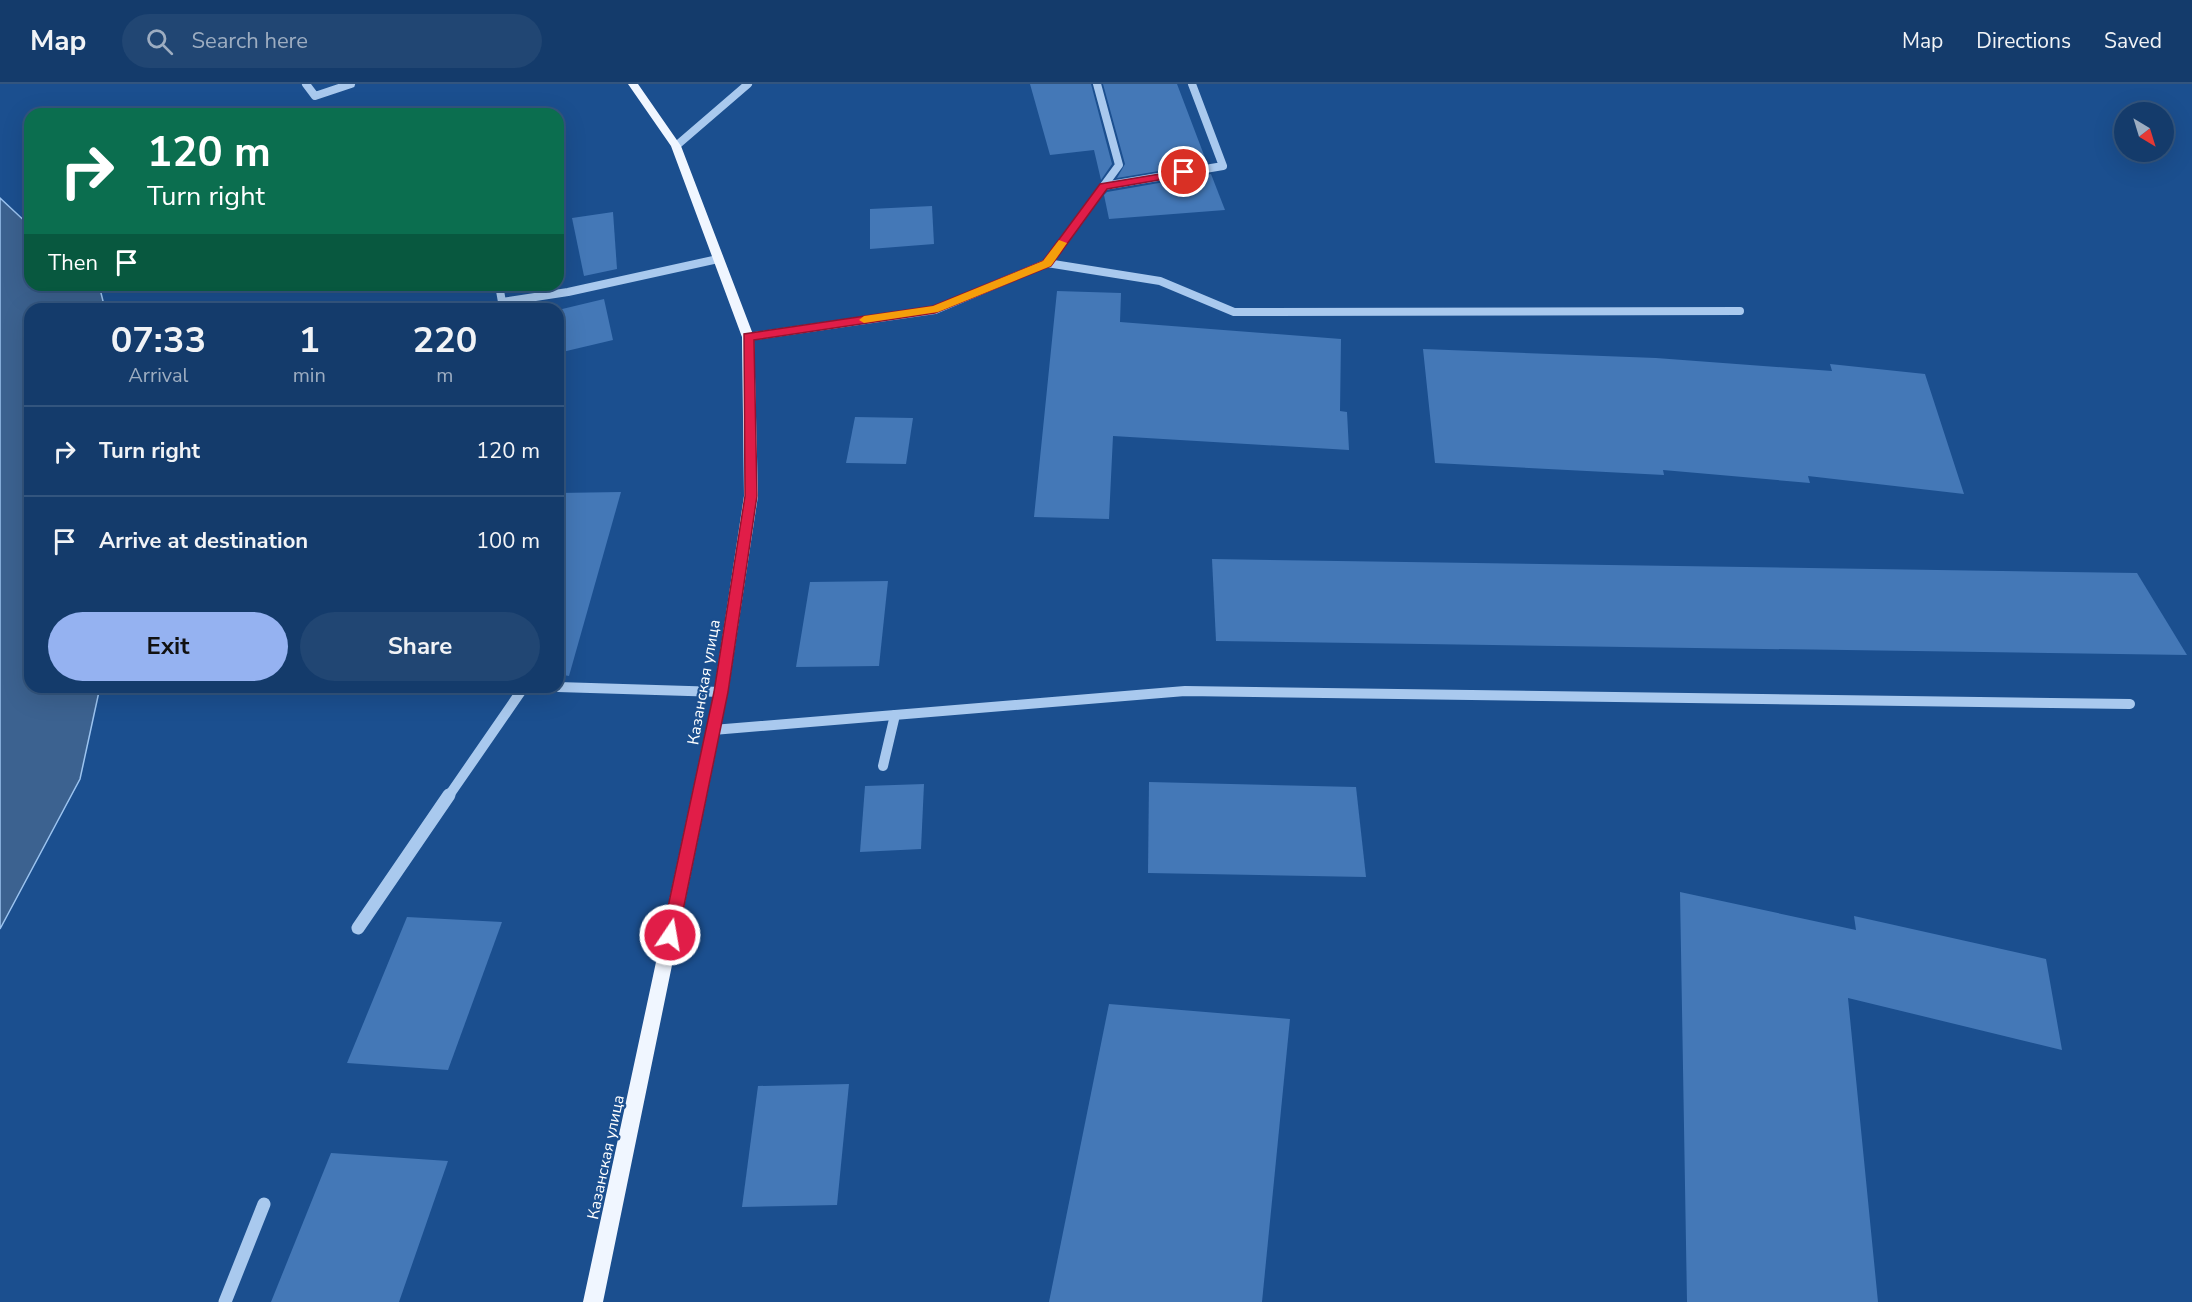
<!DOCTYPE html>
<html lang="en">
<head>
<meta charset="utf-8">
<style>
  body { margin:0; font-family:"Nunito Sans",sans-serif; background:#214673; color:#f1f3f6; height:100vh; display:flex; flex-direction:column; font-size:22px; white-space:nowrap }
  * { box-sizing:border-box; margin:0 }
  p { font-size:20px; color:#9dadc1 }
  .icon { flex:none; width:33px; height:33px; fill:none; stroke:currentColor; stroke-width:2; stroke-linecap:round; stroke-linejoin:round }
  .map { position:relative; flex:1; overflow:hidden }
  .sheet { position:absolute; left:24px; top:219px; width:540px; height:390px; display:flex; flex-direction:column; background:#143b6b; border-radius:18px; box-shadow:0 6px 24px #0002,0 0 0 2px #33557e }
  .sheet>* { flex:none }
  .hud { position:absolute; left:24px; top:24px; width:540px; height:183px; border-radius:18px; box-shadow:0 6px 24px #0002,0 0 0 2px #33557e; background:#0b6e4f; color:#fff; overflow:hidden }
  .needle { width:39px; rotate:142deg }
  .fabs { position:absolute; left:2114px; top:18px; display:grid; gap:12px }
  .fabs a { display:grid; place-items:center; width:60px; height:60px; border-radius:50%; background:#143b6b; box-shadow:0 6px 24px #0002,0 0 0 2px #33557e; font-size:30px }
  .pin { position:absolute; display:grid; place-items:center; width:51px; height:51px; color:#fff; margin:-26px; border:3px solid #fff; border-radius:50%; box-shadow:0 2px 6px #0007 }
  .me { position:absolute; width:66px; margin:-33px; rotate:12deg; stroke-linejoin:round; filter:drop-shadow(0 0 4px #0008) }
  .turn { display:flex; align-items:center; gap:21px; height:126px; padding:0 24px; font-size:27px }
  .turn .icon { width:78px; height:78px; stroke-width:2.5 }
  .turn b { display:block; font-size:42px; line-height:51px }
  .then { display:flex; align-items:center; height:57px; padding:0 24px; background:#0003; gap:12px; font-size:22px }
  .eta { display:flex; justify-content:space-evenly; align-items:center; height:102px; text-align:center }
  .eta b { font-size:36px; font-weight:700; line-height:42px }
  .action { display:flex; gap:12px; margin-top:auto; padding:12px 24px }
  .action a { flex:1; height:69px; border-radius:36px; background:#95b2f1; color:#111; font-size:24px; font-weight:700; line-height:69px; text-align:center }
  .action a+a { background:#214673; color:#f1f3f6 }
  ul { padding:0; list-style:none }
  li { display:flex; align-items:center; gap:18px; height:90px; padding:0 24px; border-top:2px solid #33557e }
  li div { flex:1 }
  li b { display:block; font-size:22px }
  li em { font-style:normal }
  header { display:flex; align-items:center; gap:36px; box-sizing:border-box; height:84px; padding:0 30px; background:#143b6b; border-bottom:2px solid #33557e }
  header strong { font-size:28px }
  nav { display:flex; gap:33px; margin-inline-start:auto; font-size:21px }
  .search { width:420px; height:54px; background:#214673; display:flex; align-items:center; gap:15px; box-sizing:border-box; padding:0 21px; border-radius:33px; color:#9dadc1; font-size:22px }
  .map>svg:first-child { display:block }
</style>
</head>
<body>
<header>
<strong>Map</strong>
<div class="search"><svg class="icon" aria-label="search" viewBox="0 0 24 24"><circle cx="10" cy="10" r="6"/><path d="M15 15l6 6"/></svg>Search here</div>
<nav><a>Map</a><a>Directions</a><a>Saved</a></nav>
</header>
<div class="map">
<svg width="2192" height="1218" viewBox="0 0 2192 1218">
  <rect width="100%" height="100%" fill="#1b4f8f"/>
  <!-- water -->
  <path fill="#3c6290" stroke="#9cc4f0" stroke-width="1.5" d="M0 114 30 142V201H95L100 205 105 225H30V603H100L80 695 0 845Z"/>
  <!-- building -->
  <g fill="#4478b7">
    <path d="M1030 0H1091L1112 80 1101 96 1094 66 1050 71Z"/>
    <path d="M1103 0H1177L1207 79 1117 94 1125 80Z"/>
    <path d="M1211 90 1225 126 1109 135 1104 111 1107 108Z"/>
    <path d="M932 122 934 160 870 165V125Z"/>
    <path d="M613 128 617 185 584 192 572 134Z"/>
    <path d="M1057 207 1121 209 1120 238 1341 255 1340 327 1347 328 1349 366 1113 352 1109 435 1034 433Z"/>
    <path d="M604 215 613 256 558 269V226Z"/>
    <path d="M1423 265 1656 274 1832 287 1830 280 1925 290 1964 410 1808 392 1810 399 1663 386 1664 391 1435 379Z"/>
    <path d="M855 333 913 334 906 380 846 379Z"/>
    <path d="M621 408 569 592 558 590V409Z"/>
    <path d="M1212 475 2137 489 2187 571 1216 557Z"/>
    <path d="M888 497 879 582 796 583 810 498Z"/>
    <path d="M1149 698 1356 703 1366 793 1148 789Z"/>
    <path d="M924 700 921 765 860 768 865 702Z"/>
    <path d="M1680 808 1856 846 1854 832 2046 875 2062 966 1848 914 1878 1218H1687Z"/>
    <path d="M407 833 502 838 448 986 347 979Z"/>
    <path d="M1109 920 1290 935 1262 1218H1049Z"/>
    <path d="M849 1000 837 1121 742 1123 758 1002Z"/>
    <path d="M331 1069 448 1077 399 1218H271Z"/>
  </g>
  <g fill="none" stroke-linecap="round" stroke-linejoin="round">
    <!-- minor-far2 -->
    <g stroke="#a9c9ee" stroke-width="8">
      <path d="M306 0 315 12 351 0"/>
      <path d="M676 62 748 0"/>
      <path d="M1104 102 1223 82 1192 0"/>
      <path d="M1047 179 1160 197 1234 228 1740 227"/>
      <path d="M499 201 502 218 568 208 718 175"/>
      <path d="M748 253 935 226 1047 179 1119 81 1097 0"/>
    </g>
    <!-- minor-far1 -->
    <g stroke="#a9c9ee" stroke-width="10">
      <path d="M558 603 721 608"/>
      <path d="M713 646 1185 607 2130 620"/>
      <path d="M883 682 895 631"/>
      <path d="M448 713 524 603"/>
    </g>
    <!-- minor -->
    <g stroke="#a9c9ee" stroke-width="13">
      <path d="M358 844 449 711"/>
      <path d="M225 1218 264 1120"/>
    </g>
    <!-- major -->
    <path fill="#f0f6ff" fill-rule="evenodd" d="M628 0H638L681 62 754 253 758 412 728 608 603 1218H583L714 608 744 412 742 253 671 62Z"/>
  </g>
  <!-- route -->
  <path fill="#e11d48" stroke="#92132f" stroke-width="1.5" d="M1184 86H1187V91L1107 105 1051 182 935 229 754 256 757 412 728 608 678 851 675 856 670 859 664 856 662 851 714 608 745 412 744 250 933 222 1043 177 1100 100Z"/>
  <!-- slow -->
  <path fill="#f59e0b" d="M1059 156 1067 159 1051 182 938 228 864 239 859 236 864 232 933 222 1043 177Z"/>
  <g text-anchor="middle" stroke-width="4.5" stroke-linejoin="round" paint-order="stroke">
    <!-- street labels -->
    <g font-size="16" fill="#fff" stroke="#1b4f8f">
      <text transform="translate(703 598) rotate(-80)" y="6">Казанская улица</text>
      <text transform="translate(605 1073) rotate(-78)" y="6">Казанская улица</text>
    </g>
  </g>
</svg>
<div class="fabs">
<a><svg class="needle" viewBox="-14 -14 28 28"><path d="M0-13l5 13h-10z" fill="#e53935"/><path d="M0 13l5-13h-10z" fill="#9dadc1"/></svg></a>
</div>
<div class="pin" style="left:1184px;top:88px;background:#d93025"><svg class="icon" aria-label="arrive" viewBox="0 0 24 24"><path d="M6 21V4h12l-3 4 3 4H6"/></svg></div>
<svg class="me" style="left:670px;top:851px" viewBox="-20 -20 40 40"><circle r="17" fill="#e11d48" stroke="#fff" stroke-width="3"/><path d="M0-11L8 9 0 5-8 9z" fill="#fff"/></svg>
<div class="hud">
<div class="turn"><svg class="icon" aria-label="right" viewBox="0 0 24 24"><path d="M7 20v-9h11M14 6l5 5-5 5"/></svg><div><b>120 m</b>Turn right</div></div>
<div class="then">Then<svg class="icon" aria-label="arrive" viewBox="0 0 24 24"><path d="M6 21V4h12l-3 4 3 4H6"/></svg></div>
</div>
<section class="sheet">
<div class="eta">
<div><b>07:33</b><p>Arrival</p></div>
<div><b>1</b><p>min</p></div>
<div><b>220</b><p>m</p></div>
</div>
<ul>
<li><svg class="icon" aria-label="right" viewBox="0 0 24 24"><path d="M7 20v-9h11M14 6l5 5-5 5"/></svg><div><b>Turn right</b></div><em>120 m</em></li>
<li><svg class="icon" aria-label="arrive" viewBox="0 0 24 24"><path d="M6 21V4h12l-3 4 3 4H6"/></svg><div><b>Arrive at destination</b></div><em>100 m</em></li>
</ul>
<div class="action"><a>Exit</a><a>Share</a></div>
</section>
</div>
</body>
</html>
